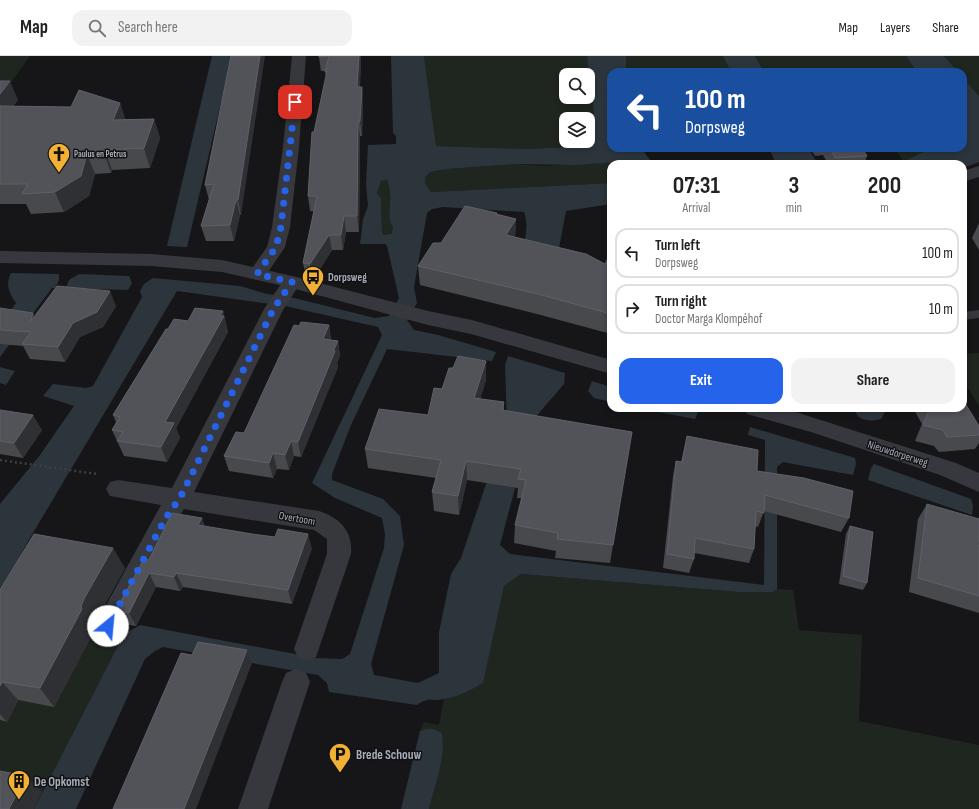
<!DOCTYPE html>
<html lang="en">
<head>
<meta charset="utf-8">
<style>
  body { margin:0; font-family:"Sofia Sans Condensed",sans-serif; background:#f2f2f2; color:#222; height:100vh; display:flex; flex-direction:column; font-size:15px; white-space:nowrap }
  * { box-sizing:border-box; margin:0 }
  p { font-size:13px; color:#767676 }
  .icon { flex:none; width:22px; height:22px; fill:none; stroke:currentColor; stroke-width:2; stroke-linecap:round; stroke-linejoin:round }
  .map { position:relative; flex:1; overflow:hidden }
  .sheet { position:absolute; left:607px; top:104px; width:360px; height:252px; display:flex; flex-direction:column; background:#fff; border-radius:12px; box-shadow:0 2px 6px #0003 }
  .sheet>* { flex:none }
  .guide { position:absolute; left:607px; top:12px; width:360px; height:84px; border-radius:12px; box-shadow:0 2px 6px #0003; background:#1a4fa0; color:#fff; overflow:hidden }
  .tools { position:absolute; left:559px; top:12px; display:grid; gap:8px }
  .tools a { display:grid; place-items:center; width:36px; height:36px; border-radius:8px; background:#fff; box-shadow:0 2px 6px #0003; font-size:20px }
  .pin { position:absolute; display:grid; place-items:center; width:34px; height:34px; color:#fff; margin:-17px; border-radius:8px; box-shadow:0 2px 6px #0006 }
  .me { position:absolute; width:44px; margin:-22px; rotate:28deg; stroke-linejoin:round; filter:drop-shadow(0 0 3px #0008) }
  .turn { display:flex; align-items:center; gap:14px; height:84px; padding:0 12px; font-size:18px }
  .turn .icon { width:52px; height:52px; stroke-width:2.5 }
  .turn b { display:block; font-size:28px; line-height:34px }
  .eta { display:flex; justify-content:space-evenly; align-items:center; height:68px; text-align:center }
  .eta b { font-size:24px; font-weight:700; line-height:28px }
  .cta { display:flex; gap:8px; margin-top:auto; padding:8px 12px }
  .cta a { flex:1; height:46px; border-radius:12px; background:#2563eb; color:#fff; font-size:16px; font-weight:700; line-height:46px; text-align:center }
  .cta a+a { background:#f2f2f2; color:#222 }
  ul { padding:0; list-style:none }
  li { display:flex; align-items:center; gap:12px; height:50px; margin:0 8px 6px; padding:0 4px; border:2px solid #e0e0e0; border-radius:12px }
  li div { flex:1 }
  li b { display:block; font-size:15px }
  li em { font-style:normal }
  header { display:flex; align-items:center; gap:24px; box-sizing:border-box; height:56px; padding:0 20px; background:#fff; border-bottom:1px solid #e0e0e0 }
  header strong { font-size:19px }
  nav { display:flex; gap:22px; margin-inline-start:auto; font-size:14px }
  .search { width:280px; height:36px; background:#f2f2f2; display:flex; align-items:center; gap:10px; box-sizing:border-box; padding:0 14px; border-radius:12px; color:#767676; font-size:15px }
  .map>svg:first-child { display:block }
</style>
</head>
<body>
<header>
<strong>Map</strong>
<div class="search"><svg class="icon" aria-label="search" viewBox="0 0 24 24"><circle cx="10" cy="10" r="6"/><path d="M15 15l6 6"/></svg>Search here</div>
<nav><a>Map</a><a>Layers</a><a>Share</a></nav>
</header>
<div class="map">
<svg width="979" height="753" viewBox="0 0 979 753">
  <rect width="100%" height="100%" fill="#161618"/>
  <!-- green -->
  <g fill="#1e261f" fill-rule="evenodd">
    <path d="M0 0H30L1 40H0Z"/>
    <path d="M424 0H587L594 58 590 68 595 82 586 90 528 93 436 90ZM566 19H588V41H566ZM566 63H588V85H566Z"/>
    <path d="M626 0H723L731 16H626Z"/>
    <path d="M755 0H906L917 16H764Z"/>
    <path d="M944 0H979V40L963 22V16H958Z"/>
    <path d="M894 92H932L903 105Z"/>
    <path d="M619 106 620 108H611V127L431 136 425 127V122L430 116 447 113 518 108 543 110Z"/>
    <path d="M387 124C389 130 391 140 390 146 390 157 387 162 393 171L390 178 384 179 382 177 381 142 377 137 381 125Z"/>
    <path d="M979 297V350L963 325V298Z"/>
    <path d="M521 518 739 536H773L777 533 793 534 799 574 862 579 859 665 979 689V753H429C435 728 446 702 442 677L434 673 420 675 424 666 439 669 444 643 469 635 488 602 504 530Z"/>
    <path d="M93 575 124 578 34 753H0V664L7 666 18 644 54 650Z"/>
  </g>
  <!-- water -->
  <g fill="#2c353c" fill-rule="evenodd">
    <path d="M212 0H232L187 191 167 190Z"/>
    <path d="M391 0H424L436 90 528 93 586 90 595 82 590 68 594 58 587 0H626V16H611V92H641L653 108H620L619 106 575 109 518 108 447 113 430 116 425 122V127L431 136 611 127V148L566 155 559 192 522 197C525 184 529 169 524 156L443 151 432 153 427 157 414 231 417 247 407 264 414 274 438 279 496 296 492 305 387 293 351 369 332 418V424L383 443 400 460 404 489 371 608 374 619 418 627 439 617V576L451 518 461 502 507 366 505 309 508 300 565 317 564 328 533 364 500 489 510 498 764 529 765 384 748 379 750 371 855 402 856 408 853 419 783 406 777 411V533L773 536H739L521 518 504 530 483 627C471 634 458 641 444 643 431 646 430 640 417 649L329 636 327 627 318 619 163 591 155 595 145 603 76 753H34L124 578 140 569 317 602 342 603 350 598 384 492 385 478 382 462 335 442 312 427 382 279 378 271 285 250 177 235 27 487 0 538V448L40 399 74 350 43 340 53 328 86 332 93 330 142 241 140 235 144 228 153 222 240 230 267 238 290 241 375 262 389 260 399 242 387 190 385 188H360L363 163 368 150 366 128 368 89 396 88V80L393 77ZM387 124C389 129 391 140 390 146 390 157 387 162 393 171L391 178 384 179 382 177 381 142 377 137 381 125Z"/>
    <path d="M723 0H755L764 16H731Z"/>
    <path d="M906 0H944L958 16H917Z"/>
    <path d="M963 22 979 40V106L963 112V108H897L932 92H963Z"/>
    <path d="M769 92H808L818 108H776Z"/>
    <path d="M11 217 59 218V224L55 232H52L0 301V269L16 247C9 237 5 229 11 217Z"/>
    <path d="M79 218 129 220 132 227 128 234 66 232 69 224Z"/>
    <path d="M0 311 15 315 6 329 0 327Z"/>
    <path d="M592 325 611 331V346L594 342 588 335Z"/>
    <path d="M637 352H684L698 356 695 363Z"/>
    <path d="M854 352H881L885 356 881 363C871 366 856 365 854 352Z"/>
    <path d="M874 408 971 443 973 450 972 459 868 424 871 412Z"/>
    <path d="M427 673H434L442 677C446 703 435 728 429 753H401L420 675Z"/>
  </g>
  <g fill="none" stroke-linecap="round" stroke-linejoin="round">
    <!-- path -->
    <path stroke="#3d3f44" stroke-width="2.5" stroke-dasharray="2 3" stroke-linecap="butt" d="M0 404 97 418"/>
    <!-- service -->
    <path fill="#37383d" fill-rule="evenodd" d="M979 254V262L963 264V256Z"/>
    <!-- minor -->
    <g fill="#37383d" fill-rule="evenodd">
      <path d="M292 0H306L299 91 290 171 285 191 264 222 257 224 250 222 248 218 267 191 272 171 283 91Z"/>
      <path d="M292 220 299 222 301 226 283 254 194 436 319 455C340 462 353 475 351 498L316 601 307 605 298 601 294 593 327 498V483L314 474 184 453 173 470 117 578 108 582 99 578 95 570 99 562 161 449 110 440 106 433 110 426 118 424 172 432 264 253 285 222Z"/>
      <path d="M296 613 306 617 310 626 268 753H238L282 626 286 617Z"/>
    </g>
    <!-- tertiary -->
    <g fill="#37383d" fill-rule="evenodd">
      <path d="M979 110V121L963 126V115Z"/>
      <path d="M0 195 151 198 222 204 292 220 428 255 472 264 611 304V318L471 278 428 269 292 232 222 216 151 210 0 207Z"/>
      <path d="M744 352H783L956 407 979 417V436L940 419 811 376 747 358Z"/>
    </g>
  </g>
  <!-- wall -->
  <g fill="#47494d">
    <path d="M231 0 241 159H240L234 185H206L201 170 209 144 205 129Z"/>
    <path d="M361 0 360 31H362L363 45 362 80H360L359 176H346L343 194H332L313 224 306 222 303 207 314 155H310L308 140 314 76 326 21 325 15H321L319 1Z"/>
    <path d="M0 25 18 44 13 50 71 51 120 47 125 63H154L160 82 150 112 112 114 111 117 95 118 89 140 64 156 31 158 26 148H0Z"/>
    <path d="M810 92H862L867 100 864 108H828L823 99 815 100Z"/>
    <path d="M497 157V159L516 163 515 181 605 208 611 196V278L537 258 420 229 418 210 441 187Z"/>
    <path d="M979 167V194L972 182Z"/>
    <path d="M116 250 103 271 80 281 65 306 30 303 23 290 0 288V252L35 261Z"/>
    <path d="M223 255 228 276 176 372 180 382 167 406 124 400 112 374 116 366 113 359 168 273 188 265Z"/>
    <path d="M329 269 331 284 338 285 340 300 337 307 338 311 301 401 294 400 289 414 277 413 273 422 229 415 224 400 244 377 299 270Z"/>
    <path d="M486 305V324L480 343 504 346V355L632 376 610 507 555 502 556 495 514 487 515 469 522 442H517L518 432 467 424 459 459 434 455 432 436 436 422 368 412 365 393 428 359 453 312Z"/>
    <path d="M913 352H963L979 370V387L975 393 939 396 934 390 915 385 922 368Z"/>
    <path d="M0 354 42 374 23 402 0 398Z"/>
    <path d="M687 380 757 415 849 462 841 476 764 455 758 471 755 470 754 493 749 507 694 497V503L689 517 663 512 673 420 676 405 681 406Z"/>
    <path d="M927 448 979 489V557L909 536 918 463Z"/>
    <path d="M850 470 867 527 863 534 839 528 846 478Z"/>
    <path d="M205 471 312 492 292 548 183 531 180 535 156 531 136 570 124 568 116 554 149 504Z"/>
    <path d="M125 512 98 561 94 569 95 573 54 651 18 644 7 666 0 664V534Z"/>
  </g>
  <!-- shaded-wall -->
  <g fill="#2f3033">
    <path d="M260 0H265L241 159 238 144Z"/>
    <path d="M359 0H361L359 45 357 31Z"/>
    <path d="M10 25 18 44 0 69V38Z"/>
    <path d="M362 31 363 45 362 80 360 65Z"/>
    <path d="M120 47 126 67 113 64Z"/>
    <path d="M154 63 160 82 150 112 144 92Z"/>
    <path d="M358 65 360 80 359 176 357 160Z"/>
    <path d="M105 94 112 114 111 117 104 97Z"/>
    <path d="M87 98 95 118 89 140 64 156 55 136Z"/>
    <path d="M236 144 240 159 234 185 230 169Z"/>
    <path d="M344 160 346 176 343 194 341 179Z"/>
    <path d="M516 163 515 182 506 179Z"/>
    <path d="M329 179 332 194 313 224 310 208Z"/>
    <path d="M110 235 116 250 103 271 80 281 65 306 58 291 73 267Z"/>
    <path d="M223 255 228 276 176 372 180 382 167 406 161 391 165 366Z"/>
    <path d="M33 257 40 272 31 265Z"/>
    <path d="M329 269 331 285 323 283Z"/>
    <path d="M338 285 340 300 337 307 338 311 301 401 298 386Z"/>
    <path d="M486 305V324L474 362V342Z"/>
    <path d="M33 359 42 374 23 402 14 387Z"/>
    <path d="M291 385 294 400 289 414 285 399Z"/>
    <path d="M273 397 277 413 273 422 269 407Z"/>
    <path d="M466 405 467 424 459 459 458 440Z"/>
    <path d="M202 462 207 476 198 469Z"/>
    <path d="M308 478 312 492 292 548 288 534Z"/>
    <path d="M113 492 125 512 98 561 94 569 95 573 54 651 40 632 85 541Z"/>
    <path d="M149 517 156 531 136 570 129 557Z"/>
    <path d="M176 517 183 531 180 535 174 521Z"/>
    <path d="M247 594 252 607 196 753H184Z"/>
    <path d="M2 626 18 644 7 666 0 658V630Z"/>
    <path d="M26 720 42 736 34 753H9Z"/>
  </g>
  <!-- building -->
  <g fill="#525359" stroke="#5f6168">
    <path d="M231 0H260L238 144H236L230 169 201 170 214 128 205 129Z"/>
    <path d="M319 0H359L357 31H362L360 65H358L357 160H344L341 179H329L310 208 303 207 317 140H308L312 76H314L327 15 325 16 329 0 319 1Z"/>
    <path d="M0 25H10L0 38Z"/>
    <path d="M79 34 120 47 113 64 154 63 144 92 105 94 104 97 87 98 81 120 55 136 22 138 28 128H0V50L71 51Z"/>
    <path d="M830 92H862L867 100 835 102Z"/>
    <path d="M465 150 497 157 496 158 516 163 506 179 586 198 605 208 611 196V258L538 238 418 210 433 187H441Z"/>
    <path d="M57 230 110 235 97 256 73 267 58 291 22 288 31 276 0 274V252L33 257 31 265Z"/>
    <path d="M195 252 223 255 220 260H224L165 366 174 367 161 391 117 385 123 376 112 374 120 361 113 359 166 273H168L174 263 188 265Z"/>
    <path d="M301 266 329 269 323 283 338 285 333 295H335L298 386 291 385 285 399 273 397 269 407 224 400 236 376 244 377 294 269 299 270Z"/>
    <path d="M458 300 486 305 474 342 504 346 502 354 632 376 613 489 557 483 558 477 515 469 526 424 518 423 521 413 466 405 458 440 432 436 441 404 365 393 379 353 428 359 434 332 442 333 449 312H453Z"/>
    <path d="M963 344 979 370V379L947 381 943 374 923 369 930 352H963Z"/>
    <path d="M0 354 33 359 14 387 0 385Z"/>
    <path d="M687 380 758 394 757 415 804 422 853 435 849 462 765 439 764 457 756 455 754 493 695 482 694 503 667 498 676 405 682 406Z"/>
    <path d="M927 448 979 463V479L978 489H979V540L918 522Z"/>
    <path d="M172 457 202 462 198 469 252 478 275 481 278 473 308 478 288 534 176 517 174 521 149 517 129 557 116 554 144 503 149 504Z"/>
    <path d="M850 470 873 476 867 527 843 520Z"/>
    <path d="M34 478 113 492 85 541 81 550 82 553 40 632 2 626 0 630V534Z"/>
    <path d="M198 586 247 594 184 753H113L181 597 192 599Z"/>
    <path d="M0 715 26 720 9 753H0Z"/>
  </g>
  <g fill="none" stroke-linecap="round" stroke-linejoin="round">
    <!-- route -->
    <path stroke="#2563eb" stroke-width="7" stroke-dasharray="0 12.6" d="M108 570 165 463 180 442 274 252 292 226 257 218 276 191 281 171 295 46"/>
  </g>
  <!-- icons -->
  <defs>
    <g id="church-pin" transform="scale(1.15)"><path d="M0 17L-7.5 6A9.5 9.5 0 1 1 7.5 6Z" fill="#f2b134" stroke="#111113"/><path d="M-1.2-6h2.4v3.5h3.3v2.4h-3.3V6h-2.4V-.1h-3.3v-2.4h3.3Z" fill="#111"/></g>
    <g id="bus-pin" transform="scale(1.15)"><path d="M0 17L-7.5 6A9.5 9.5 0 1 1 7.5 6Z" fill="#f2b134" stroke="#111113"/><path d="M-5-6H5V4H4V6H2V4H-2V6H-4V4H-5ZM-3.5-4V0h7V-4ZM-3.5 1.2v1.5H-2V1.2ZM2 1.2v1.5H3.5V1.2Z" fill="#111"/></g>
    <g id="parking-pin" transform="scale(1.15)"><path d="M0 17L-7.5 6A9.5 9.5 0 1 1 7.5 6Z" fill="#f2b134" stroke="#111113"/><path d="M-3.5-5.5H1a3.5 3.5 0 0 1 0 7H-1V5.5H-3.5ZM-1-3.4V-.6H.8a1.4 1.4 0 0 0 0-2.8Z" fill="#111"/></g>
    <g id="building-pin" transform="scale(1.15)"><path d="M0 17L-7.5 6A9.5 9.5 0 1 1 7.5 6Z" fill="#f2b134" stroke="#111113"/><path d="M-4-6H4V6H1V3H-1V6H-4ZM-2.5-4.3h1.7v1.8h-1.7ZM.8-4.3h1.7v1.8H.8ZM-2.5-1h1.7V.8h-1.7ZM.8-1h1.7V.8H.8Z" fill="#111"/></g>
  </defs>
  <g fill-rule="evenodd">
    <use href="#church-pin" x="59" y="98"/>
    <use href="#bus-pin" x="313" y="221"/>
    <use href="#parking-pin" x="340" y="698"/>
    <use href="#building-pin" x="19" y="725"/>
  </g>
  <g text-anchor="middle" stroke-width="3" stroke-linejoin="round" paint-order="stroke">
    <!-- far-poi labels -->
    <g font-size="9" font-weight="bold" fill="#a8adb8" stroke="#111113" text-anchor="start">
      <text x="74" y="101">Paulus en Petrus</text>
    </g>
    <!-- poi labels -->
    <g font-size="11" font-weight="bold" fill="#a8adb8" stroke="#111113" text-anchor="start">
      <text x="328" y="225">Dorpsweg</text>
    </g>
    <!-- street labels -->
    <g font-size="11" fill="#a8adb8" stroke="#111113">
      <text transform="translate(898 397) rotate(18)" y="4">Nieuwdorperweg</text>
      <text transform="translate(297 462) rotate(10)" y="4">Overtoom</text>
    </g>
    <!-- near-poi labels -->
    <g font-size="13" font-weight="bold" fill="#a8adb8" stroke="#111113" text-anchor="start">
      <text x="356" y="703">Brede Schouw</text>
      <text x="34" y="730">De Opkomst</text>
    </g>
  </g>
</svg>
<div class="tools">
<a><svg class="icon" aria-label="search" viewBox="0 0 24 24"><circle cx="10" cy="10" r="6"/><path d="M15 15l6 6"/></svg></a>
<a><svg class="icon" aria-label="layers" viewBox="0 0 24 24"><path d="M12 4l9 5-9 5-9-5zM3 14l9 5 9-5"/></svg></a>
</div>
<div class="pin" style="left:295px;top:46px;background:#d93025"><svg class="icon" aria-label="arrive" viewBox="0 0 24 24"><path d="M6 21V4h12l-3 4 3 4H6"/></svg></div>
<svg class="me" style="left:108px;top:570px" viewBox="-20 -20 40 40"><circle r="19" fill="#fff"/><path d="M0-13L10 11 0 6-10 11z" fill="#2563eb"/></svg>
<div class="guide">
<div class="turn"><svg class="icon" aria-label="left" viewBox="0 0 24 24"><path d="M17 20v-9H6M10 6l-5 5 5 5"/></svg><div><b>100 m</b>Dorpsweg</div></div>
</div>
<section class="sheet">
<div class="eta">
<div><b>07:31</b><p>Arrival</p></div>
<div><b>3</b><p>min</p></div>
<div><b>200</b><p>m</p></div>
</div>
<ul>
<li><svg class="icon" aria-label="left" viewBox="0 0 24 24"><path d="M17 20v-9H6M10 6l-5 5 5 5"/></svg><div><b>Turn left</b><p>Dorpsweg</p></div><em>100 m</em></li>
<li><svg class="icon" aria-label="right" viewBox="0 0 24 24"><path d="M7 20v-9h11M14 6l5 5-5 5"/></svg><div><b>Turn right</b><p>Doctor Marga Klompéhof</p></div><em>10 m</em></li>
</ul>
<div class="cta"><a>Exit</a><a>Share</a></div>
</section>
</div>
</body>
</html>
